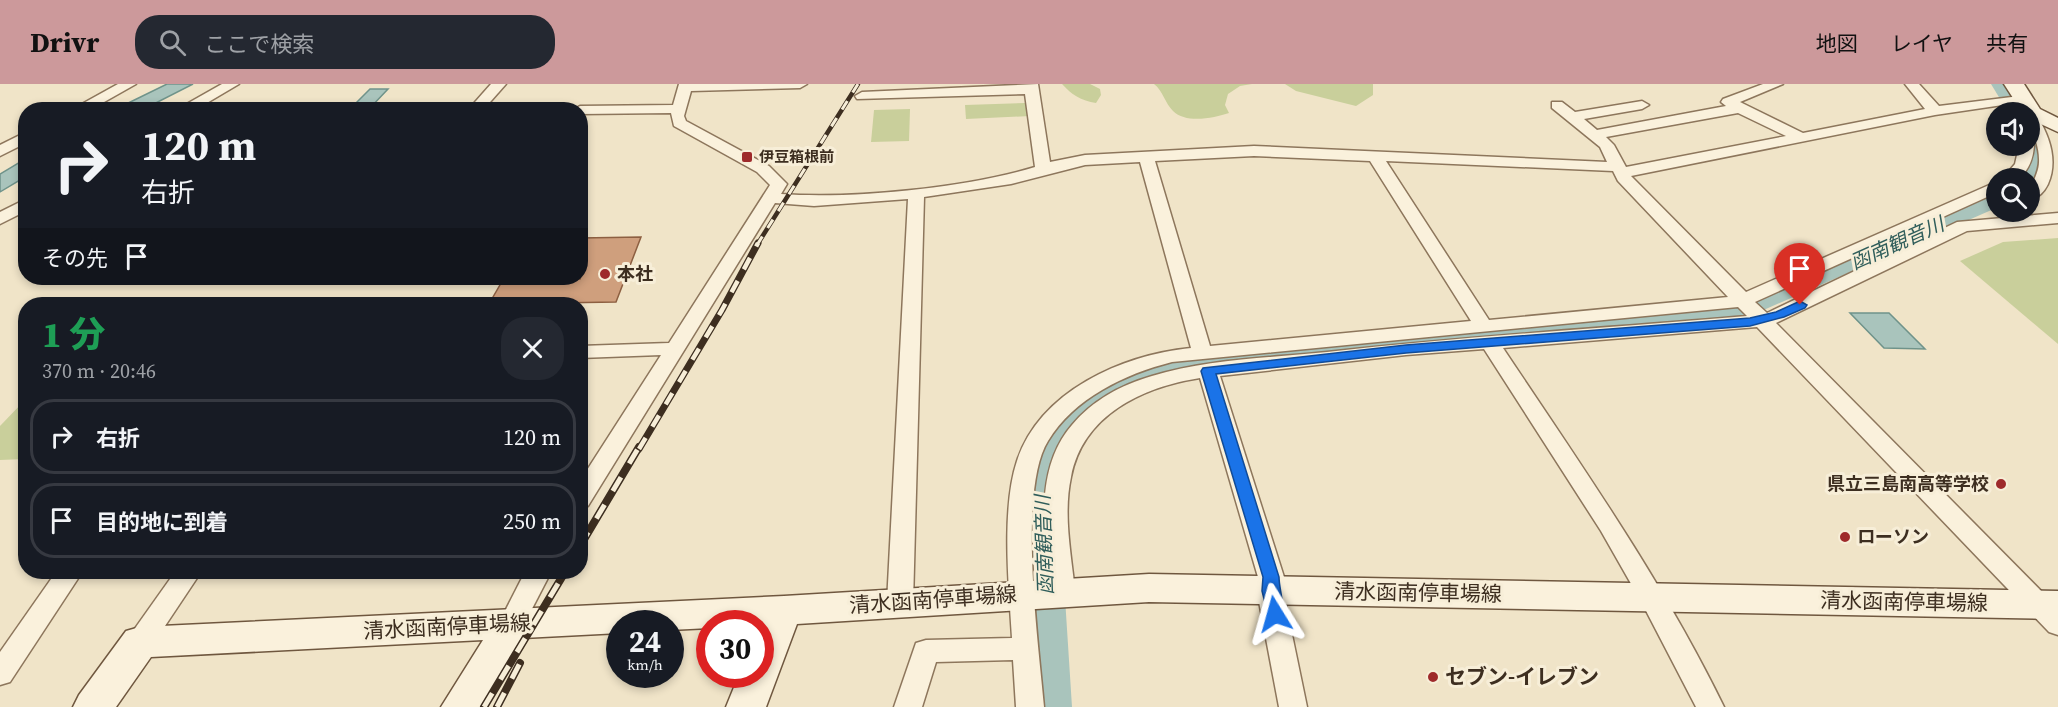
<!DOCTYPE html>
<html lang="ja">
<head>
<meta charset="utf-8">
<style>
  body { margin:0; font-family:"Source Serif 4","Noto Sans JP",serif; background:#242831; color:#f1f3f6; height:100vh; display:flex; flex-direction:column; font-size:22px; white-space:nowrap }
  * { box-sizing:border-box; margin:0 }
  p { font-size:20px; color:#9ea1a6 }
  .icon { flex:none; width:33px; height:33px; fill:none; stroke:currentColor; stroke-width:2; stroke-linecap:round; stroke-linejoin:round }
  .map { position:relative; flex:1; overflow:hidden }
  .details { position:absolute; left:18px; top:213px; width:570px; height:282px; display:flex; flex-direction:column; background:#171b24; border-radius:24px; box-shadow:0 3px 9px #0003 }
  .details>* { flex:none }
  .top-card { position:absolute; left:18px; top:18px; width:570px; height:183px; border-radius:24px; box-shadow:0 3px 9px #0003; background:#171b24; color:#f1f3f6; overflow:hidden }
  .fabs { position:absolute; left:1986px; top:18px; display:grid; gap:12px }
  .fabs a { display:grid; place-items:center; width:54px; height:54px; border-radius:50%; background:#171b24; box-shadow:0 3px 9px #0003; font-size:30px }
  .speed { position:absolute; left:606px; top:526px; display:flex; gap:12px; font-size:30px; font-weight:700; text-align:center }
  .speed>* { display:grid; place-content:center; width:78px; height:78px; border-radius:50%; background:#171b24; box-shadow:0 3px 9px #0003; line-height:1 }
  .speed small { font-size:15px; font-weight:400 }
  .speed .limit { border:9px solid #d22; background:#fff; color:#111 }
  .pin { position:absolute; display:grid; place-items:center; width:51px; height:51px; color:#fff; margin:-62px -26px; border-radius:50% 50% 50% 0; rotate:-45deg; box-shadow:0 0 6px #0007 }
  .pin .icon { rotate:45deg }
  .me { position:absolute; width:66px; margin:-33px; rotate:352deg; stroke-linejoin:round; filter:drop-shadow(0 0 4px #0008) }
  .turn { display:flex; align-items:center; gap:21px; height:126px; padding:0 24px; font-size:27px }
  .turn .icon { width:78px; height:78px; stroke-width:2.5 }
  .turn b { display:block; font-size:42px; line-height:51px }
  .then { display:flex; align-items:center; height:57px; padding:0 24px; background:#0003; gap:12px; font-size:22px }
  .round { display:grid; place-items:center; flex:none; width:63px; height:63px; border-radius:24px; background:#242831 }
  .overview { display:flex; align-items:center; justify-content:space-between; height:102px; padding:0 24px }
  h1 { font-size:36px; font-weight:800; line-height:45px; color:#1e9e55 }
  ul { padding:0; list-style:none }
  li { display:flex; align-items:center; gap:18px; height:75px; margin:0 12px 9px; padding:0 12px; border:3px solid #363941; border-radius:24px }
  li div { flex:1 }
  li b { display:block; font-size:22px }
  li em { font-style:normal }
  header { display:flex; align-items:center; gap:36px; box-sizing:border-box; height:84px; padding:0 30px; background:#cc999b; color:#111 }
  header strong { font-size:28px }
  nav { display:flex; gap:33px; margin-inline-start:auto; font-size:21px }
  .search { width:420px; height:54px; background:#242831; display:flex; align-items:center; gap:15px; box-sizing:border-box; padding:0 21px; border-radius:24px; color:#9ea1a6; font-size:22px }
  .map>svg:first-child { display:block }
</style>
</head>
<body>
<header>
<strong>Drivr</strong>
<div class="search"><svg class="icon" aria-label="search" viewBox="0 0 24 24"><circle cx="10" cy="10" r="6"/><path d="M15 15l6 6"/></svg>ここで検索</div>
<nav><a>地図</a><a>レイヤ</a><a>共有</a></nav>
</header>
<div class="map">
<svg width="2058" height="623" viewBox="0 0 2058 623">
  <rect width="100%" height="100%" fill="#f0e4c8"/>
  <!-- green -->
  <g fill="#c9cf9b">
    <path d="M1062 0H1090L1100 5 1101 11 1096 19C1081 17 1071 10 1062 0Z"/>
    <path d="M1154 0H1252L1240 2 1228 10 1225 21 1229 29C1214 34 1186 40 1173 27 1165 19 1163 7 1154 0Z"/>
    <path d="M1285 0H1373V11L1356 22 1296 7Z"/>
    <path d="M1025 19 1029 20 1030 32 966 35 965 21Z"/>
    <path d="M910 25 909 57 871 58 874 26Z"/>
    <path d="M2058 154V260L1960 177 2003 158Z"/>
    <path d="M25 316V375L0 376V342Z"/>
  </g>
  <!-- water -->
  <g fill="#a9c4bc" stroke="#6f938a" stroke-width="1.5">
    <path d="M167 0H193L144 25H116Z"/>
    <path d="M370 5H388L370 24H351Z"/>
    <path d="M25 75V93L0 108V90Z"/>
    <path d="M1850 229H1889L1925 265 1884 264Z"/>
  </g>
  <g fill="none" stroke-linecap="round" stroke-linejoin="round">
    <!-- river -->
    <g fill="#a9c4bc" fill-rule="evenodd">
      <path d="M1991 0H2013L2030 28V29L2008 28Z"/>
      <path d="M2030 39 2038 41C2052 61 2053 81 2039 101L2030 104V94H2018L2025 77V62H2030Z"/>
      <path d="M1996 107V124L1741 236 1188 290 1151 298 1106 321 1085 341 1071 367 1058 405 1072 623H1028L1022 405 1035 367 1059 327 1082 307 1129 284 1188 270 1735 219Z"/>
    </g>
  </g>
  <!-- building -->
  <path fill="#cf9f7d" stroke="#8d5f41" stroke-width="1.5" d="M641 153 616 218 489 220 504 194 580 195V154Z"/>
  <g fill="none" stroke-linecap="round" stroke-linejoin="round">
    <!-- street casing -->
    <g stroke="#8d765c" stroke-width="3">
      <g id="street">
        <path d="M118 0H136L90 26H71Z"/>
        <path d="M222 0H239L195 26H176Z"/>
        <path d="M491 0H506L483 26H468Z"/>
        <path d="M679 0H807L800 4 691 7 684 32 686 37 769 82 787 100 781 110C854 115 964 104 1035 83L1025 10 857 15 855 12 862 8 1038 0 1050 78 1085 71 1254 62 1607 78 1600 63 1552 24V18H1562L1575 28 1642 17 1649 21 1642 25 1584 35 1597 46 1726 22 1721 18 1723 15 1763 0H1783L1740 18 1803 49 1925 25 1905 0H1919L1939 22 2028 11 2030 14 2023 18 1935 31 1631 92 1746 208 1996 98V109L1755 218 1767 229 1957 138 2058 129V139L1967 147 1776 239 2058 524V551L2049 548 1757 243 1503 264C1581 381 1662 496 1724 623H1696L1642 519 1601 447 1484 265 1406 271 1220 292 1284 493 1283 507 1307 623H1279L1257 507 1258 493 1200 294C1142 303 1083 331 1071 393 1063 430 1071 470 1075 507L1071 514 1062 517 1053 514 1049 507C1045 453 1033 386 1072 341 1093 316 1121 301 1152 292 1207 275 1269 274 1327 268 1467 252 1607 244 1747 232L1738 223 1172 278C1125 290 1074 314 1048 357 1017 407 1039 563 1044 623H1016L1013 576 936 578 922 623H894L916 559 926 556 1012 554C1009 504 1001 425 1017 377 1040 307 1122 271 1191 264L1140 78 1085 81 1011 100 924 113 913 519 909 526 900 529 891 526 887 519 908 115 814 122 775 119 588 422 580 424V397L661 271 580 274V262L669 259 770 101 757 88 674 42 671 29 580 30V26H573L580 22 673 21ZM1738 29 1786 52 1626 83 1614 61 1606 53ZM1254 72 1370 77 1471 237 1210 262 1155 77ZM1386 77 1613 87 1618 97 1728 213 1489 236Z"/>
        <path d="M2027 28 2035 29 2037 32C2050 53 2058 77 2048 100 2044 108 2038 114 2030 116 2028 101 2040 91 2039 75 2039 59 2030 46 2030 28Z"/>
        <path d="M26 48V59L0 72V61Z"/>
        <path d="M2030 58 2034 62C2033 75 2029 85 2020 94H2003L2015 80 2019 62H2030Z"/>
        <path d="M26 115V127L0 140V128Z"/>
        <path d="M56 488H76L79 493 10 598 0 601V568Z"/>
        <path d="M175 488H201L149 566 140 569 131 566 127 558 131 550Z"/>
        <path d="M525 488H551L521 546 512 549 503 546 499 539Z"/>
      </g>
    </g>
    <!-- secondary casing -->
    <g stroke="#6f573f" stroke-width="3">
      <g id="secondary">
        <path d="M2004 0H2024L2040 25 2058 34V48L2030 35V28H2022Z"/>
        <path d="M1149 490 2058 507V535L1149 518 797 540 766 623H726L739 591H760V540H710V544L670 546V540H620V549L523 554 483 623H441L483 556 151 573 116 623H73L79 611 126 547 140 543 784 512Z"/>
      </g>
    </g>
    <!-- street -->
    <use href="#street" fill="#faf1dc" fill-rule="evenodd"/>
    <!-- secondary -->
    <use href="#secondary" fill="#faf1dc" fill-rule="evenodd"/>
    <!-- rail-far2 casing -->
    <g stroke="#3d2e20" stroke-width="4.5">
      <path id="rail-far2" d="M757 161 858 0"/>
    </g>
    <!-- rail-far1 casing -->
    <g stroke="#3d2e20" stroke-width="7">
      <path id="rail-far1" d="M639 365 722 226 758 159"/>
    </g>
    <!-- rail casing -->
    <g stroke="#3d2e20" stroke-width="8">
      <g id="rail">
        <path d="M580 462 639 363"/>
        <path d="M484 623 565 488"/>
        <path d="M497 623 520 579"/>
      </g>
    </g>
    <!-- rail-far2 -->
    <use href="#rail-far2" stroke="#f7eed8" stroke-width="3" stroke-dasharray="10" stroke-linecap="butt"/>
    <!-- rail-far1 -->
    <use href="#rail-far1" stroke="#f7eed8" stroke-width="4.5" stroke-dasharray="13" stroke-linecap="butt"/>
    <!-- rail -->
    <use href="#rail" stroke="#f7eed8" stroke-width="5" stroke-dasharray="16" stroke-linecap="butt"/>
  </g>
  <!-- route -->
  <path fill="#1a73e8" stroke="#114b97" stroke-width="1.5" d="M1800 217 1807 221 1805 224 1784 233 1750 242 1406 269 1216 290 1279 493C1279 505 1286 525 1281 535H1269L1262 507 1263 493 1201 287 1203 284 1406 261 1750 234 1776 228Z"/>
  <!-- markers -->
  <g fill="#9e2a2b" stroke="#f7eed8" stroke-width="2">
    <rect x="741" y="67" width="12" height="12" rx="3"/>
    <circle cx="605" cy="190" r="6"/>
    <circle cx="2001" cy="400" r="6"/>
    <circle cx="1845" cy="453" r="6"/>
    <circle cx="1433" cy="593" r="6"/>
  </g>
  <g text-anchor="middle" stroke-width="6" stroke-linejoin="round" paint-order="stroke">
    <!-- far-poi labels -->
    <g font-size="15" font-weight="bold" fill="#3d2e20" stroke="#f7eed8" text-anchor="start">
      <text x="759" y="78">伊豆箱根前</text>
    </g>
    <!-- poi labels -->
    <g font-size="18" font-weight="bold" fill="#3d2e20" stroke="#f7eed8" text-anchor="start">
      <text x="617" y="196">本社</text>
      <text x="1989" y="406" text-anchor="end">県立三島南高等学校</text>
      <text x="1857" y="459">ローソン</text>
    </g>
    <!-- water labels -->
    <g font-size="20" font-style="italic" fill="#2f5d5a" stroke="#f7eed8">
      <text transform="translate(1897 159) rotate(-24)" y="7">函南観音川</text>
      <text transform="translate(1044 461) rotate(-92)" y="7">函南観音川</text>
    </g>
    <!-- near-street labels -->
    <g font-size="21" fill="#3d2e20" stroke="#f7eed8">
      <text transform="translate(1418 509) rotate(1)" y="7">清水函南停車場線</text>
      <text transform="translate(933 516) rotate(-4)" y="7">清水函南停車場線</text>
      <text transform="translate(1904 518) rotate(1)" y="7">清水函南停車場線</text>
      <text transform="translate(447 543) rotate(-3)" y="7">清水函南停車場線</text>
    </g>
    <!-- near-poi labels -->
    <g font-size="21" font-weight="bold" fill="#3d2e20" stroke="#f7eed8" text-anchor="start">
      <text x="1445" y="600">セブン-イレブン</text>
    </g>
  </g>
</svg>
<div class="fabs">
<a><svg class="icon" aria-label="sound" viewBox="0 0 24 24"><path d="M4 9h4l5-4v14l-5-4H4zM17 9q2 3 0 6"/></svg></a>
<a><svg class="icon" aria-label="search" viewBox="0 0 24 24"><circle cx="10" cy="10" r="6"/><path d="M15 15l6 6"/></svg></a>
</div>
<div class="speed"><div>24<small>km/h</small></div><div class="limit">30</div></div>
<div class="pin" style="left:1800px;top:221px;background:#d93025"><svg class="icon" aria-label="arrive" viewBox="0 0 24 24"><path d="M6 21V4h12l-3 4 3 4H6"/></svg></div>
<svg class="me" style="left:1275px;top:530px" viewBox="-20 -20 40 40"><path d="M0-17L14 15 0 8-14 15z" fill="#1a73e8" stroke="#fff" stroke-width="4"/></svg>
<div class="top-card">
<div class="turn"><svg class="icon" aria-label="right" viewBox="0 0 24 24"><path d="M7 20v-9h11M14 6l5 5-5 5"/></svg><div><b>120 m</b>右折</div></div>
<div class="then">その先<svg class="icon" aria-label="arrive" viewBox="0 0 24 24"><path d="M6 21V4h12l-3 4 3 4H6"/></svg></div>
</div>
<section class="details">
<div class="overview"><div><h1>1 分</h1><p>370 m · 20:46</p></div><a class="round"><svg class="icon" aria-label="close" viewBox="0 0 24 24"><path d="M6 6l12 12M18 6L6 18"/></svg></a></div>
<ul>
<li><svg class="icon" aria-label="right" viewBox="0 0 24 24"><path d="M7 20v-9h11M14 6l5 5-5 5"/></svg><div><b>右折</b></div><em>120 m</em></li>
<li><svg class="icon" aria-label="arrive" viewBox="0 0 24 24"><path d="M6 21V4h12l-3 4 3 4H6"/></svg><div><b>目的地に到着</b></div><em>250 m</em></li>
</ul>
</section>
</div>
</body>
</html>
